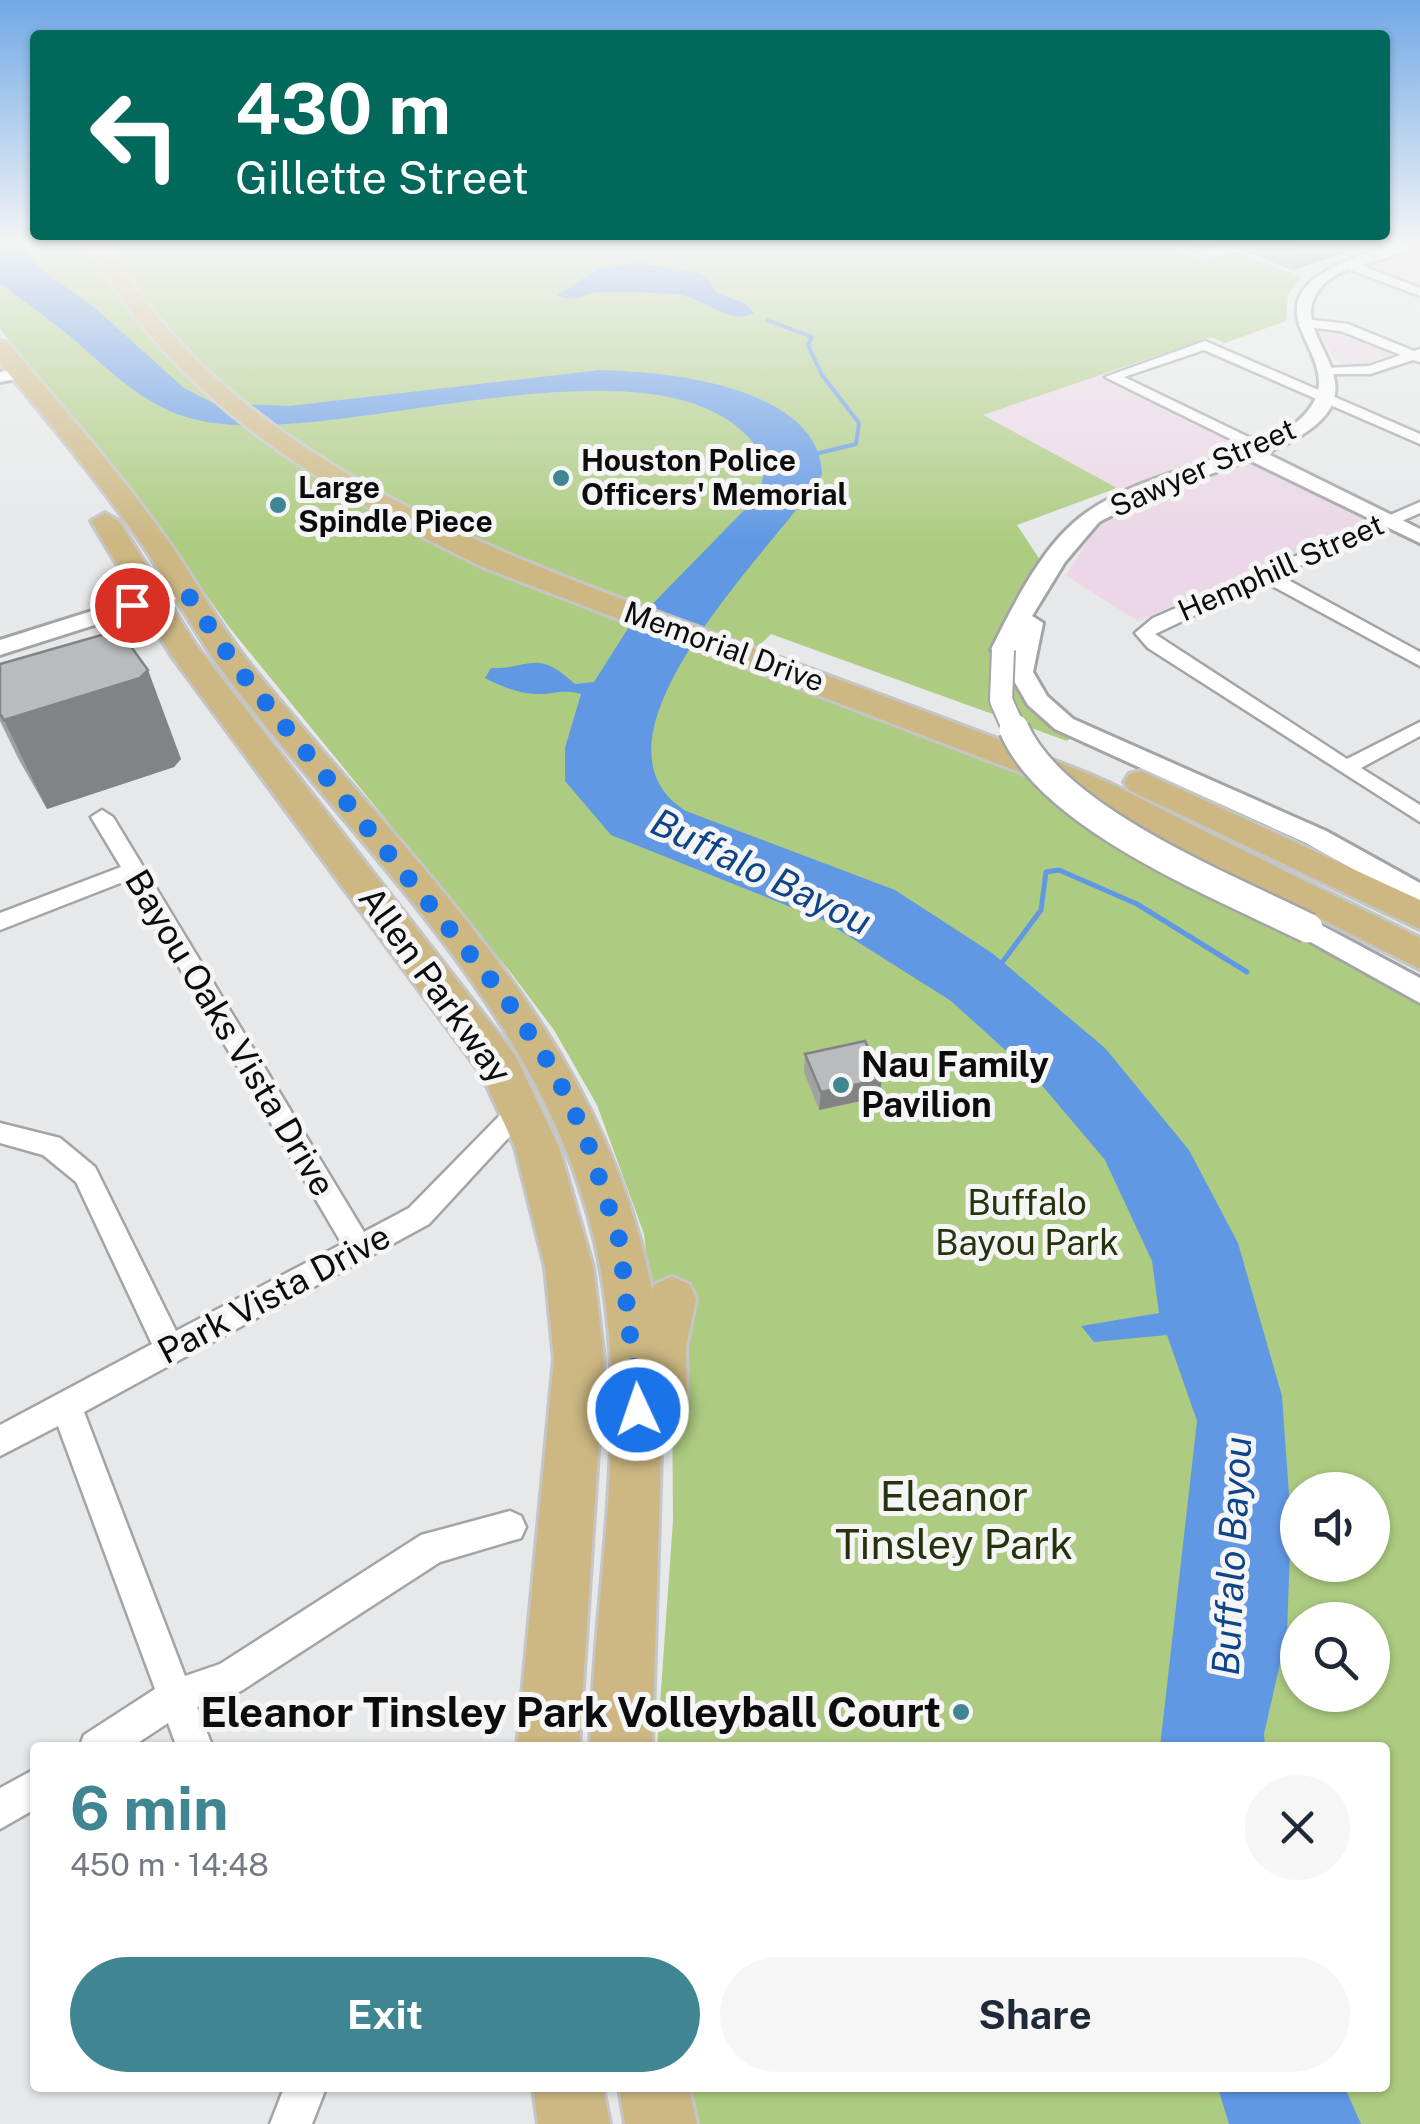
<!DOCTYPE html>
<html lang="en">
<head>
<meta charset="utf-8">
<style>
  body { margin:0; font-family:"Public Sans",sans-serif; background:#f6f6f7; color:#1f2937; height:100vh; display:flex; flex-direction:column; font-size:38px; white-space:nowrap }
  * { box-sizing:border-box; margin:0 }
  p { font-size:32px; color:#747a83 }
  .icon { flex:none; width:55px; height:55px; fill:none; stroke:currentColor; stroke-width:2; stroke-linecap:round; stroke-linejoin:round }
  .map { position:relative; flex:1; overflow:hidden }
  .panel { position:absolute; left:30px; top:1742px; width:1360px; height:350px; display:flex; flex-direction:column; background:#fff; border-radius:10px; box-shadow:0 2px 8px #0004 }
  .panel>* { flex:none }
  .hud { position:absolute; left:30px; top:30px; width:1360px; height:210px; border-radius:10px; box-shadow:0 2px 8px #0004; background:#00695c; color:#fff; overflow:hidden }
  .buttons { position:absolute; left:1280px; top:1472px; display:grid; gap:20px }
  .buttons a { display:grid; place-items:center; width:110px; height:110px; border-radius:50%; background:#fff; box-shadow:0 2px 8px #0004; font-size:50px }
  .pin { position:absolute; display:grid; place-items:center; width:85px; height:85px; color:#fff; margin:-42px; border:5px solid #fff; border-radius:50%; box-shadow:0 2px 10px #0007 }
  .me { position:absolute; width:110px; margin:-55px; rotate:357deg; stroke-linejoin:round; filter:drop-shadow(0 0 8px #0008) }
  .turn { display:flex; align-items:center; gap:35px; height:210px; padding:0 40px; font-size:45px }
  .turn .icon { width:130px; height:130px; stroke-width:2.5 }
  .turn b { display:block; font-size:70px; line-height:85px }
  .round { display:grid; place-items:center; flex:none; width:105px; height:105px; border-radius:52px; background:#f6f6f7 }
  .head { display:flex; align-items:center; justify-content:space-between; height:170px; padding:0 40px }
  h1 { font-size:60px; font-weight:700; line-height:75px; color:#408692 }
  .cta { display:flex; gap:20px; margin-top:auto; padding:20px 40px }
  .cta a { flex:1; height:115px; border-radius:60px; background:#408692; color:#fff; font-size:40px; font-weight:700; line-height:115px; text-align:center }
  .cta a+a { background:#f6f6f7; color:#1f2937 }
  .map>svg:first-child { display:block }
</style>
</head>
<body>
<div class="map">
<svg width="1420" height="2124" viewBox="0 0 1420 2124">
  <rect width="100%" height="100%" fill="#e7e8e9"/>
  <!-- commercial -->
  <g fill="#ebd7e7">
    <path d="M1420 247V287L1366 266 1367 263Z"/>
    <path d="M1322 328H1336L1399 355 1347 367 1336 360 1318 331Z"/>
    <path d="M1102 374 1246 444 1122 491 982 415Z"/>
    <path d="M1251 460 1373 519 1138 621 1066 576 1093 532 1111 517Z"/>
  </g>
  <!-- green -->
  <path fill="#adcc81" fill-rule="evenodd" d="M0 244H1164L1203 260 1234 251 1302 277 1288 294 1286 321 1225 343 1211 337 983 415 1117 488 1017 525 1040 560 991 653 1012 664C1014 700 1040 721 1072 737L1067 741 771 634 742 662 1033 776 1420 1005V2124H700L691 2088H1385V1748L657 1747 673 1520 672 1371 655 1331 644 1234 597 1105 554 1030 511 973 229 627 120 474 0 329ZM1298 1490H1372V1565H1298ZM1298 1620H1372V1695H1298Z"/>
  <!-- water -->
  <g fill="#6098e4">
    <path d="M0 244H23L36 266 94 307 184 388 213 403 289 406 600 370C664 371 821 386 822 475 779 544 570 739 686 811L895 890 992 953 1105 1048 1189 1150 1238 1243 1282 1396 1291 1523 1287 1633 1264 1734 1265 1747H1160L1197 1421 1167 1335 1094 1342 1081 1326 1159 1313 1152 1261 1105 1160 1034 1076 951 1001 823 920 611 835 565 781V748L581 694C563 689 556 694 540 694 521 695 500 686 485 678L491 668C533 669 535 648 575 684L594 682 627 630 758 496 767 463C687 309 341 454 197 420 142 407 108 368 66 333 45 316 21 300 0 283Z"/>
    <path d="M638 263 695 272 707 278 717 293 746 304 754 313C731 327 700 295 674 294 651 293 625 291 602 292 585 293 573 304 557 295L598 269Z"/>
    <path d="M1218 2088H1345L1361 2124H1229Z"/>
  </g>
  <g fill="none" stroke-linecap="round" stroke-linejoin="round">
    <!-- stream-far1 -->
    <path stroke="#6098e4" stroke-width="4" d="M767 320 812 337 808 345 822 375 859 423 856 444 811 455"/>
    <!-- stream -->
    <path stroke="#6098e4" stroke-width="5" d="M998 968 1041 910 1046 872 1059 870 1137 904 1247 972"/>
    <!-- minor casing -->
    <g stroke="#a3a4a5" stroke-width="5">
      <g id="minor">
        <path d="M1347 260 1420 288V296L1343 267Z"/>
        <path d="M1304 319 1348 324 1414 351 1420 349V362L1413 360 1370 374H1325V368L1369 366 1401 355 1341 331 1299 326V320Z"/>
        <path d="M1205 341 1420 434V444L1204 350 1124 377 1265 445V451H1255L1105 377Z"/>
        <path d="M1420 502V513L1279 575 1420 652V666L1265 582 1155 634 1347 759 1420 722V736L1361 768 1420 805V822L1148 648 1135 633 1153 618Z"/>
        <path d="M102 810 113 817 364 1232 409 1208 512 1103H530L534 1110 429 1224 84 1412 185 1676 220 1664 421 1535 510 1511 521 1516 526 1527 521 1538 440 1562 241 1691 197 1707 213 1748H177L168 1723 130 1748H79L84 1735 155 1689 58 1426 0 1456V1425L152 1344 76 1182 43 1155 0 1143V1123L60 1138 95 1167 176 1331 342 1244 128 880 0 930V913L121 867 91 817Z"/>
        <path d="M35 1769V1809L0 1829V1788Z"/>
        <path d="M284 2088H326L312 2124H270Z"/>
      </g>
    </g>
    <!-- tertiary casing -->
    <g stroke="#a3a4a5" stroke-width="6">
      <g id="tertiary">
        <path d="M1394 244H1418C1388 265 1338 259 1316 294 1286 344 1406 395 1266 453L1420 529V543L1249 460 1147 497 1099 522 1065 562 1032 616 1043 623 1033 672 1047 696 1073 719 1326 831 1420 883V906L1306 843 1055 729 1028 705 1009 672 1013 653 1003 657 991 650C1014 604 1043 543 1086 513 1125 485 1175 473 1219 457 1248 446 1286 437 1307 412 1361 348 1204 300 1394 244Z"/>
        <path d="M21 368 30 373 27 377 0 382V372Z"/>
        <path d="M184 582 195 589 192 594 0 655V640Z"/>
        <path d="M1308 918 1420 978V1003L1298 935 1293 928 1298 921Z"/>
      </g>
    </g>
    <!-- primary casing -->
    <g stroke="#c5c5c5" stroke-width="6">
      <g id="primary">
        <path d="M88 244H108C225 456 491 551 705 630 830 677 956 722 1081 771 1120 786 1158 808 1196 827 1271 864 1345 901 1420 938V969L1061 788 485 568C332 495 169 398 88 244Z"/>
        <path d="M0 341 8 343C62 407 117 469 165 537 195 578 217 623 249 663 408 862 601 1027 652 1290L655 1284 672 1277 689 1284 696 1299 686 1347 687 1396 679 1413 662 1420 652 1748H590C595 1581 633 1407 595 1242 544 1017 363 853 227 677 195 635 171 587 142 544 98 481 49 422 0 363Z"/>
        <path d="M105 513 119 521 195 644 515 1055 559 1147 593 1267 604 1359 579 1748H517L554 1359 545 1267 515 1147 482 1075 171 655 91 521Z"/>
        <path d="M1141 771 1420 900V929L1129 790 1124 782 1129 774Z"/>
        <path d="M533 2088H603L610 2124H538Z"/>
        <path d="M619 2088H689L697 2124H625Z"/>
      </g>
    </g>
    <!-- minor -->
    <use href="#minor" fill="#fff" fill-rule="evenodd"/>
    <!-- tertiary -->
    <use href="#tertiary" fill="#fff" fill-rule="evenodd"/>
    <!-- primary -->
    <use href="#primary" fill="#cdb883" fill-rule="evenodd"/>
    <!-- tertiary-bridge-far1 casing -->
    <g stroke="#a3a4a5" stroke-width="26" stroke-linecap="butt">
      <path id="tertiary-bridge-far1" d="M1003 650 1001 700 1015 732"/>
    </g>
    <!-- tertiary-bridge casing -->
    <g stroke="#a3a4a5" stroke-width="34" stroke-linecap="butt">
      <path id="tertiary-bridge" d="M1014 729C1053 819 1223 886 1308 928"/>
    </g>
    <!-- tertiary-bridge-far1 -->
    <use href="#tertiary-bridge-far1" stroke="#fff" stroke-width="22"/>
    <!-- tertiary-bridge -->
    <use href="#tertiary-bridge" stroke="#fff" stroke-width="29"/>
  </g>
  <!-- wall -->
  <g fill="#a0a1a2">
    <path d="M1172 244H1224L1194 253Z"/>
    <path d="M1225 244H1371L1292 270Z"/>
    <path d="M0 664 181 759 174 767 47 809 19 760 0 721Z"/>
    <path d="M805 1054 882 1079 879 1097 819 1110 804 1072Z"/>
  </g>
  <!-- shaded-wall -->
  <g fill="#828384">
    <path d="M1197 244H1224L1194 253Z"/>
    <path d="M1300 244H1371L1292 270Z"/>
    <path d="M148 670 181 759 174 767 47 809 4 720Z"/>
    <path d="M882 1079 879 1097 819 1110 821 1092Z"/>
  </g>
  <!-- building -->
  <g fill="#babbbc" stroke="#828384" stroke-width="2.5">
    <path d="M119 630 148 670 140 678 4 720 0 714V664Z"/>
    <path d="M865 1041 882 1079 821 1092 805 1054Z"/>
  </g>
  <!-- sky -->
  <linearGradient id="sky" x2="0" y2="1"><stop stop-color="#71a9e6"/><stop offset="0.45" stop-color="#f4f5f5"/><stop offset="1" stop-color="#f4f5f5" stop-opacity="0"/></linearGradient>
  <rect width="1420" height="542" fill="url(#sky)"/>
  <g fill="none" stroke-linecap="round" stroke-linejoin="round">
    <!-- route -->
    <path stroke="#1a73e8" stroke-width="18" stroke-dasharray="0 32.4" d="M132 605 184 589 236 666 504 996 553 1069 585 1134 620 1242 638 1410"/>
  </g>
  <!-- markers -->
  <g fill="#408692" stroke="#f5f5f6" stroke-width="4">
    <circle cx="561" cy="478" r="10"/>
    <circle cx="278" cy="505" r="10"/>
    <circle cx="841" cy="1085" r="10"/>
    <circle cx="961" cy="1712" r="10"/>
  </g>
  <g text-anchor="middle" stroke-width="10" stroke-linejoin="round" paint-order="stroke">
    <!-- far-poi labels -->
    <g font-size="30" font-weight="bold" fill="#0c0c0d" stroke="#f5f5f6" text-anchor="start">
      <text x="581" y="471">Houston Police<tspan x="581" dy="34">Officers' Memorial</tspan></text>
      <text x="298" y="498">Large<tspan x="298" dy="34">Spindle Piece</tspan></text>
    </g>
    <!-- far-street labels -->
    <g font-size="30" fill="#0c0c0d" stroke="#f5f5f6">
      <text transform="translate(1203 468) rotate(-24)" y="10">Sawyer Street</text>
      <text transform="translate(1281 568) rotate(-24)" y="10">Hemphill Street</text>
      <text transform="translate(724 647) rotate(20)" y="10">Memorial Drive</text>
    </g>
    <!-- street labels -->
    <g font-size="35" fill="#0c0c0d" stroke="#f5f5f6">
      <text transform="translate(435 985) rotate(54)" y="12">Allen Parkway</text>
      <text transform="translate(230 1033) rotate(59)" y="12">Bayou Oaks Vista Drive</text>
      <text transform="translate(274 1294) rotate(-28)" y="12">Park Vista Drive</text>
    </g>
    <!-- poi labels -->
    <g font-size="35" font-weight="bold" fill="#0c0c0d" stroke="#f5f5f6" text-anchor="start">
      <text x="861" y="1077">Nau Family<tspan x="861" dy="40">Pavilion</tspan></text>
    </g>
    <!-- park labels -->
    <g font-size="35" fill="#25340c" stroke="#f5f5f6">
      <text x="1027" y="1215">Buffalo<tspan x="1027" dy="40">Bayou Park</tspan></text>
    </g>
    <!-- water labels -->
    <g font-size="38" font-style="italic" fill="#0e4589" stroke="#f5f5f6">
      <text transform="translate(761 872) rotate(26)" y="13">Buffalo Bayou</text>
      <text transform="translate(1232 1556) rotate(-87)" y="13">Buffalo Bayou</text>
    </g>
    <!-- near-park labels -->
    <g font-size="42" fill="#25340c" stroke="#f5f5f6">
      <text x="954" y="1511">Eleanor<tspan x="954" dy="48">Tinsley Park</tspan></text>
    </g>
    <!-- near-poi labels -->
    <g font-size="42" font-weight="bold" fill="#0c0c0d" stroke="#f5f5f6" text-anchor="end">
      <text x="941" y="1727">Eleanor Tinsley Park Volleyball Court</text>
    </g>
  </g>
</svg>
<div class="buttons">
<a><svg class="icon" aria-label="sound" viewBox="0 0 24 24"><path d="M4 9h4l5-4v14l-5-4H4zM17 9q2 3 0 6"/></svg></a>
<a><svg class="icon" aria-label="search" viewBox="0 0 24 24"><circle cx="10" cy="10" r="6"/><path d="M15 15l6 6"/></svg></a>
</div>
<div class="pin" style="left:132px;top:605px;background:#d93025"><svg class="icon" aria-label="arrive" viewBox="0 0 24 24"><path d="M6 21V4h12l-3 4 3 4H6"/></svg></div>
<svg class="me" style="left:638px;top:1410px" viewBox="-20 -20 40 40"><circle r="17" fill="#1a73e8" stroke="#fff" stroke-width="3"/><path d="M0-11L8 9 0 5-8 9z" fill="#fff"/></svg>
<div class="hud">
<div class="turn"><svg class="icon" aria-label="left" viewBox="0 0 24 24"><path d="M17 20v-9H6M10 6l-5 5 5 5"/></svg><div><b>430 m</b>Gillette Street</div></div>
</div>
<section class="panel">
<div class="head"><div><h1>6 min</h1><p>450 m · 14:48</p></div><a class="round"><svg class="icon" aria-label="close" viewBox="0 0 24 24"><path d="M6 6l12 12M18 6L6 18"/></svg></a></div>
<div class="cta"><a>Exit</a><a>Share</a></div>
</section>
</div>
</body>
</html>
